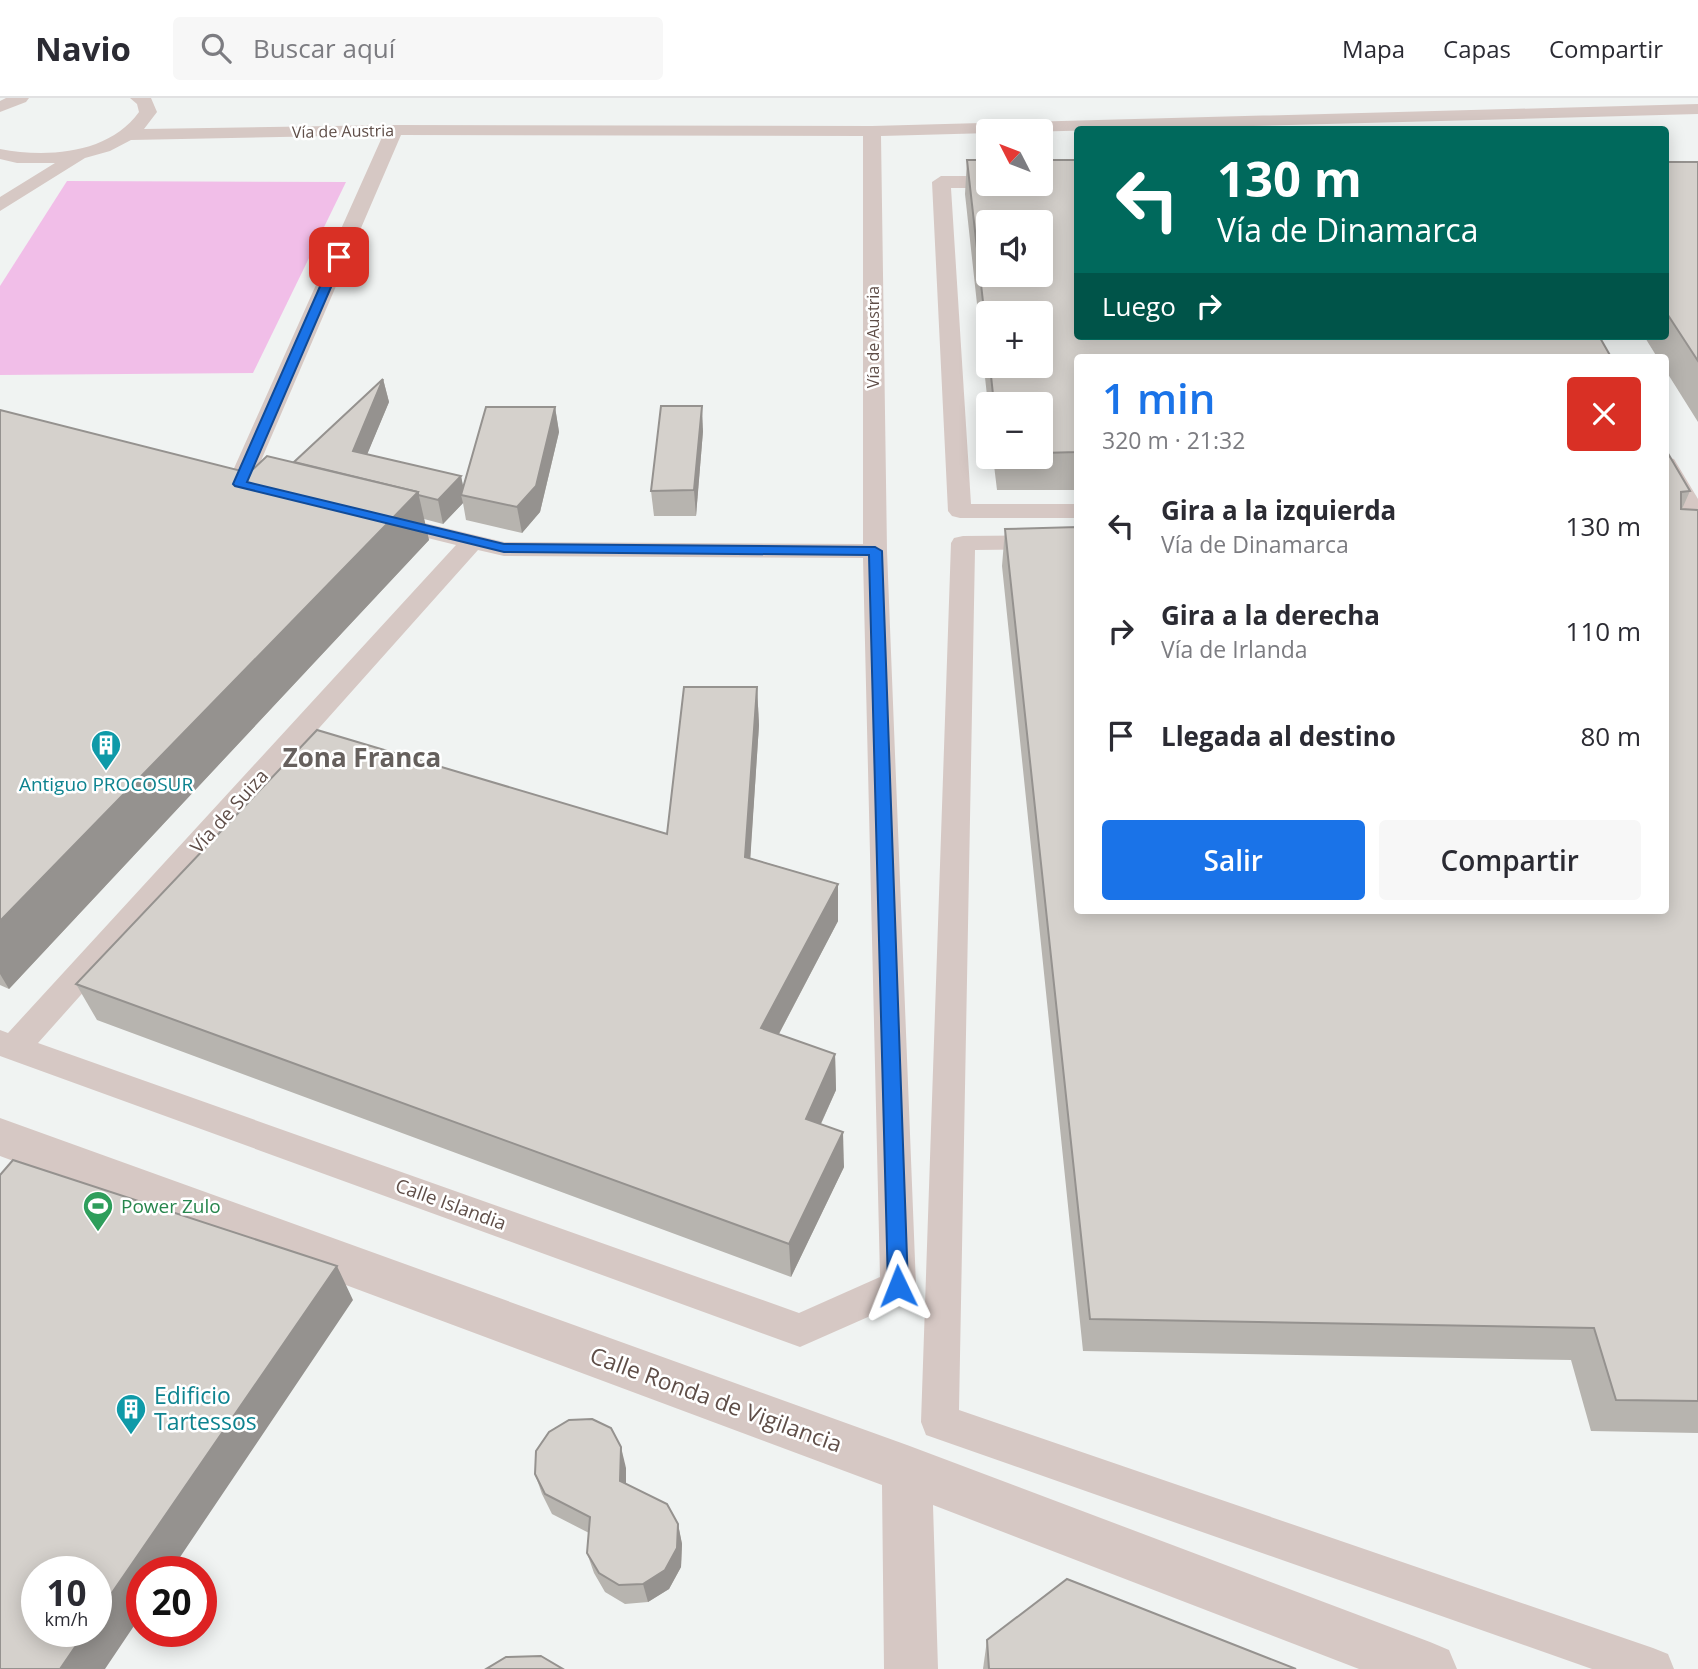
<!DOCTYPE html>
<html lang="es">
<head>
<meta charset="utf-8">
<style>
  body { margin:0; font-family:"Open Sans",sans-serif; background:#f7f7f7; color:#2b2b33; height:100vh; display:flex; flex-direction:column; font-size:26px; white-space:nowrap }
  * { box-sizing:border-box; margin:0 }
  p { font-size:23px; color:#7c7c81 }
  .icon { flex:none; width:38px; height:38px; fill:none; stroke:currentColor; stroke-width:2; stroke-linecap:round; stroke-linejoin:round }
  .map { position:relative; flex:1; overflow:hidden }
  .side { position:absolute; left:1074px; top:256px; width:595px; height:560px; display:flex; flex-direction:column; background:#fff; border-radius:7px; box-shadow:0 4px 18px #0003 }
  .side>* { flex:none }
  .guide { position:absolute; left:1074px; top:28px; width:595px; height:214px; border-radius:7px; box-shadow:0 4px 18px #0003; background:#00695c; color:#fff; overflow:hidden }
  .needle { width:46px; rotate:312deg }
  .buttons { position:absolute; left:976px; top:21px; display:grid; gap:14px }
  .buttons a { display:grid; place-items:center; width:77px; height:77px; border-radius:7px; background:#fff; box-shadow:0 4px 18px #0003; font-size:35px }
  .speed { position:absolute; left:21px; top:1458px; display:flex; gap:14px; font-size:35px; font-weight:700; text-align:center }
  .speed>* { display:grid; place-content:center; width:91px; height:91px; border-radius:50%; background:#fff; box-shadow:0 4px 18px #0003; line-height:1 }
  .speed small { font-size:18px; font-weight:400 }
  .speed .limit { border:10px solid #d22; background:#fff; color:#111 }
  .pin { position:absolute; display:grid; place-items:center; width:60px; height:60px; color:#fff; margin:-30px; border-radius:14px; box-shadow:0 4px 10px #0006 }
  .me { position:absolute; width:77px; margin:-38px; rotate:358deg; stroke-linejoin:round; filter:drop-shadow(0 0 5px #0008) }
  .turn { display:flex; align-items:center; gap:24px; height:147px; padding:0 28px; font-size:32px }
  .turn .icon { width:91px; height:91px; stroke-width:2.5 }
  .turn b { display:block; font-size:49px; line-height:60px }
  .then { display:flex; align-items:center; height:66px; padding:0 28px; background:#0003; gap:14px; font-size:26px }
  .round { display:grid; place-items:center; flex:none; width:74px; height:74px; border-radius:7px; background:#f7f7f7 }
  .summary { display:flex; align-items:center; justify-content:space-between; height:119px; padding:0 28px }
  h1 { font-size:42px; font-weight:600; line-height:52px; color:#1a73e8 }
  .primary-button { display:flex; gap:14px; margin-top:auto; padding:14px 28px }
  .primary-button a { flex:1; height:80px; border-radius:7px; background:#1a73e8; color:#fff; font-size:28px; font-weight:600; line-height:80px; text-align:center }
  .primary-button a+a { background:#f7f7f7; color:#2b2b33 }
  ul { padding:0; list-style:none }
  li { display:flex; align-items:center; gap:21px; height:105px; padding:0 28px }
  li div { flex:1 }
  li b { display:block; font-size:26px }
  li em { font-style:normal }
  header { display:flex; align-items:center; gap:42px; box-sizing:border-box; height:98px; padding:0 35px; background:#fff; border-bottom:2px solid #e1e1e2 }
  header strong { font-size:33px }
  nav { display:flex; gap:38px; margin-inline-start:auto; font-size:24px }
  .search { width:490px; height:63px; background:#f7f7f7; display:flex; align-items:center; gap:18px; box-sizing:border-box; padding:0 24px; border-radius:7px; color:#7c7c81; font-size:26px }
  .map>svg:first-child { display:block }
</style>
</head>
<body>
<header>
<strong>Navio</strong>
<div class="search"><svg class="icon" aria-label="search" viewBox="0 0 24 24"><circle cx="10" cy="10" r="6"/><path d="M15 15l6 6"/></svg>Buscar aquí</div>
<nav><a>Mapa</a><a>Capas</a><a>Compartir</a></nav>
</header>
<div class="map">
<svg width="1698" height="1571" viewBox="0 0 1698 1571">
  <rect width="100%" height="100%" fill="#f0f3f2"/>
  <!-- green -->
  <path fill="#f1bee8" d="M67 83 346 84 253 275 0 277V188Z"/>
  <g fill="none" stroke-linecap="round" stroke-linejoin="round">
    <!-- lane -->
    <g fill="#d6c8c4" fill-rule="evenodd">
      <path d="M6 0H29L26 4 0 14V3Z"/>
      <path d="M130 0H151L157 14 144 31 394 27 872 28 1698 6V16L881 38 887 453 916 1188 911 1200 800 1249 0 958V932L8 935 456 447 379 428 375 423 379 418 387 416 504 444 863 446V38L401 37 251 386 247 391H231L227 386 383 37 131 42 110 53 85 60 0 113V99L55 65H17L0 61V51C47 60 109 56 139 14L137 6ZM478 452 504 458 863 460 880 1179 799 1215 38 945Z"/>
      <path d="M941 78H989V86H997L989 90H951L971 406H1078V420H960L952 418 948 413 932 84Z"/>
      <path d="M1666 359 1674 361 1698 401V428L1690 426 1666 386Z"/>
      <path d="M1078 437V451L975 452 959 1312 1653 1550 1668 1556 1674 1571H1592L926 1337 921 1324 951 445 954 440 963 438Z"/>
    </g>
    <!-- street -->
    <path fill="#d6c8c4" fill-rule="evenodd" d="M0 1020 907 1347 1430 1544 1449 1552 1457 1571H1359L933 1407 938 1571H884L882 1387 0 1058Z"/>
  </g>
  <!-- wall -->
  <g fill="#b7b4af" fill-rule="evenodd">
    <path d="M967 62 1078 259V392H997L993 359H1041V306H989V316L965 96ZM989 215 1041 268H989Z"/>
    <path d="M1666 64H1698V324L1666 273V259H1657L1644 238H1666Z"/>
    <path d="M383 281 389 304 367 356 461 378 463 389 555 309 559 334 540 414 522 435 466 422 463 405 443 426 424 421 429 442 9 891 0 887V312L249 375 294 364Z"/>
    <path d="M703 333 696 418H654L651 393Z"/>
    <path d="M1666 352 1690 393 1682 411 1698 412V1335L1591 1333 1571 1262 1083 1253 1002 468 1005 431 1078 812Z"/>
    <path d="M757 589 759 627 750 760 838 786V823L779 936 835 956 836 992 821 1026 844 1069 791 1179 97 922 76 886 667 736Z"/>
    <path d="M626 1370V1386L678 1426 682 1446 681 1469 669 1491 648 1504 625 1506 605 1494 594 1475 587 1455 589 1435 552 1416 542 1396 535 1376Z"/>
    <path d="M987 1542 1296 1571H983Z"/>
  </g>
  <!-- shaded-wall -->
  <g fill="#95928f">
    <path d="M383 281 389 304 359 376 353 353Z"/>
    <path d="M702 308 703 333 696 418 694 392Z"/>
    <path d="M555 309 559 334 540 414 522 435 517 409Z"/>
    <path d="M461 378 465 397H461L463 405 443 426 438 402Z"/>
    <path d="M418 394 429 442 9 891 0 876V823Z"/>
    <path d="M757 589 759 627 748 796 745 759Z"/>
    <path d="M838 786V823L763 966 761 930Z"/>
    <path d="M835 956 836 992 807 1056 806 1021Z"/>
    <path d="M843 1034 844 1069 791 1179 789 1146Z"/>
    <path d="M337 1168 353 1202 170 1474H142V1516L105 1571H60L86 1533H96V1518Z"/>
    <path d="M621 1349 626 1370V1403L620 1383Z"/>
    <path d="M678 1426 682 1446 681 1469 669 1491 648 1504 643 1486Z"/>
  </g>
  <!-- building -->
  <g fill="#d5d1cc" stroke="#95928f" stroke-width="2" fill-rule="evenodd">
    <path d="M967 62H989V86H1041V62H1078V238H1599L1611 259H1078V354L1041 355V306H994L990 268H1041V215H989V257ZM989 124H1041V177H989Z"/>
    <path d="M1666 64H1698V263L1666 214Z"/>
    <path d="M383 281 353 353 461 378 438 402 418 397V394L294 364Z"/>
    <path d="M661 308H702L694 392 651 393Z"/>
    <path d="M486 309H555L536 388 517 409 461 397Z"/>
    <path d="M0 312 249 375 267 358 418 394 0 823Z"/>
    <path d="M1666 352 1690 393 1681 394V411L1698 412V1303L1616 1302 1594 1230 1090 1221 1005 431 1078 429V812H1666Z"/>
    <path d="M684 589H757L745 759 838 786 761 930 835 956 806 1021 843 1034 789 1146 76 886 317 632 667 736Z"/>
    <path d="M13 1062 337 1168 96 1518V1474H37V1533H86L60 1571H0V1077Z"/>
    <path d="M592 1321 611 1330 621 1349 620 1383 667 1406 678 1426 677 1450 665 1472 643 1486 619 1487 599 1475 587 1455 590 1419 545 1396 535 1376 536 1353 549 1334 569 1322Z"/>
    <path d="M1067 1481 1296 1571H989L987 1542Z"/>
    <path d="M541 1558 563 1571H486L506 1559Z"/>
  </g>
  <!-- route -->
  <path fill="#1a73e8" stroke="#114b97" stroke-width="2" d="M339 155 344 159 247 384 504 446 875 449 882 453 908 1188 905 1194 898 1197 891 1194 888 1188 869 457 504 454 235 388 233 386 333 159Z"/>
  <!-- icons -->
  <defs>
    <g id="building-pin" transform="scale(1.575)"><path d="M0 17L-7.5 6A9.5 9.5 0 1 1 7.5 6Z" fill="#0f9aa8" stroke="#fff"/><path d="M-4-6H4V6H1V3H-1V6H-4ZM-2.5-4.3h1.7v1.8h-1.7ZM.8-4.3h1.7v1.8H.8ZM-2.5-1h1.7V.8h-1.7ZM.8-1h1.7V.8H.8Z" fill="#fff"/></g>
    <g id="stadium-pin" transform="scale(1.575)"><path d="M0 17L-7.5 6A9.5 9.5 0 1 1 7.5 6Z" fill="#2e9e5b" stroke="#fff"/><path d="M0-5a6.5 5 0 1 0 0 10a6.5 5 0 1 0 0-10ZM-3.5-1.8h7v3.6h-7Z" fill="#fff"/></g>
  </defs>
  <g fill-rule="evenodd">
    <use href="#building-pin" x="106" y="647"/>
    <use href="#stadium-pin" x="98" y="1108"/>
    <use href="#building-pin" x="131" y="1311"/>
  </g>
  <g text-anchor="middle" stroke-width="5" stroke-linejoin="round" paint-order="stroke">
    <!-- far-street labels -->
    <g font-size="16" fill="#5f4e48" stroke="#fff">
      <text transform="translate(343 33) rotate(-1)" y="6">Vía de Austria</text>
      <text transform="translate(873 239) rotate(-90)" y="6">Vía de Austria</text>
    </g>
    <!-- culture labels -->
    <g font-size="19" fill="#0d838f" stroke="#fff">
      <text x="106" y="693">Antiguo PROCOSUR</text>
    </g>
    <!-- street labels -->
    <g font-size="19" fill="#5f4e48" stroke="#fff">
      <text transform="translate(229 713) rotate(-48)" y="7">Vía de Suiza</text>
      <text transform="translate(451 1106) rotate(20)" y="7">Calle Islandia</text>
    </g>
    <!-- leisure labels -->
    <g font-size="19" fill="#27864d" stroke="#fff" text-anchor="start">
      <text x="121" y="1115">Power Zulo</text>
    </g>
    <!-- near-culture labels -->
    <g font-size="23" fill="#0d838f" stroke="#fff" text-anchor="start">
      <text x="154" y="1306">Edificio<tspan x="154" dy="26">Tartessos</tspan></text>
    </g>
    <!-- near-street labels -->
    <g font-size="23" fill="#5f4e48" stroke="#fff">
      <text transform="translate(716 1302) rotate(20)" y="8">Calle Ronda de Vigilancia</text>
    </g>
    <!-- district labels -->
    <g font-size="26" font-weight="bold" fill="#66605d" stroke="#fff">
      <text x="362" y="669">Zona Franca</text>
    </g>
  </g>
</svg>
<div class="buttons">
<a><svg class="needle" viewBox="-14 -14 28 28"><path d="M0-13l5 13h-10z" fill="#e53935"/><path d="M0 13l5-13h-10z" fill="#7c7c81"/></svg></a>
<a><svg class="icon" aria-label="sound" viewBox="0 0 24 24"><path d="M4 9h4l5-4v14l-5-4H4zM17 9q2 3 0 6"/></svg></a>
<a>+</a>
<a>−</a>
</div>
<div class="speed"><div>10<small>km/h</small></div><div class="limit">20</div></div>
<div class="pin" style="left:339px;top:159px;background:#d93025"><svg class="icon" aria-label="arrive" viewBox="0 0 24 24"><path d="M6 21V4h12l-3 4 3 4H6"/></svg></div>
<svg class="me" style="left:898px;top:1188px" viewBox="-20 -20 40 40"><path d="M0-17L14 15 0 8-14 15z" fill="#1a73e8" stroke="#fff" stroke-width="4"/></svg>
<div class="guide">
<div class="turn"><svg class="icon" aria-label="left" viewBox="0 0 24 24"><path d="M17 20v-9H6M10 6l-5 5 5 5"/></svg><div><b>130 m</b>Vía de Dinamarca</div></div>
<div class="then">Luego<svg class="icon" aria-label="right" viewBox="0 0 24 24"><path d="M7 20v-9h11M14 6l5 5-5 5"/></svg></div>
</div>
<section class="side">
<div class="summary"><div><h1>1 min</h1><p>320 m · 21:32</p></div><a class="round" style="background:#d93025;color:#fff"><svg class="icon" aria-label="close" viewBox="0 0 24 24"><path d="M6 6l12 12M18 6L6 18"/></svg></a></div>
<ul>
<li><svg class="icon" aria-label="left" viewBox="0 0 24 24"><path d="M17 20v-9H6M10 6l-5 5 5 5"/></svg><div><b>Gira a la izquierda</b><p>Vía de Dinamarca</p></div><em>130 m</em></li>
<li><svg class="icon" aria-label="right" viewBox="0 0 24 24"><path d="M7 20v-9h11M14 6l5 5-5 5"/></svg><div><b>Gira a la derecha</b><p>Vía de Irlanda</p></div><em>110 m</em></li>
<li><svg class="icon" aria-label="arrive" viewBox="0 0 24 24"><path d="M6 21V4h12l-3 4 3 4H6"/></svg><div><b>Llegada al destino</b></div><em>80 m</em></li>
</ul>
<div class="primary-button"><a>Salir</a><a>Compartir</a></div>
</section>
</div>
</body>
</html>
